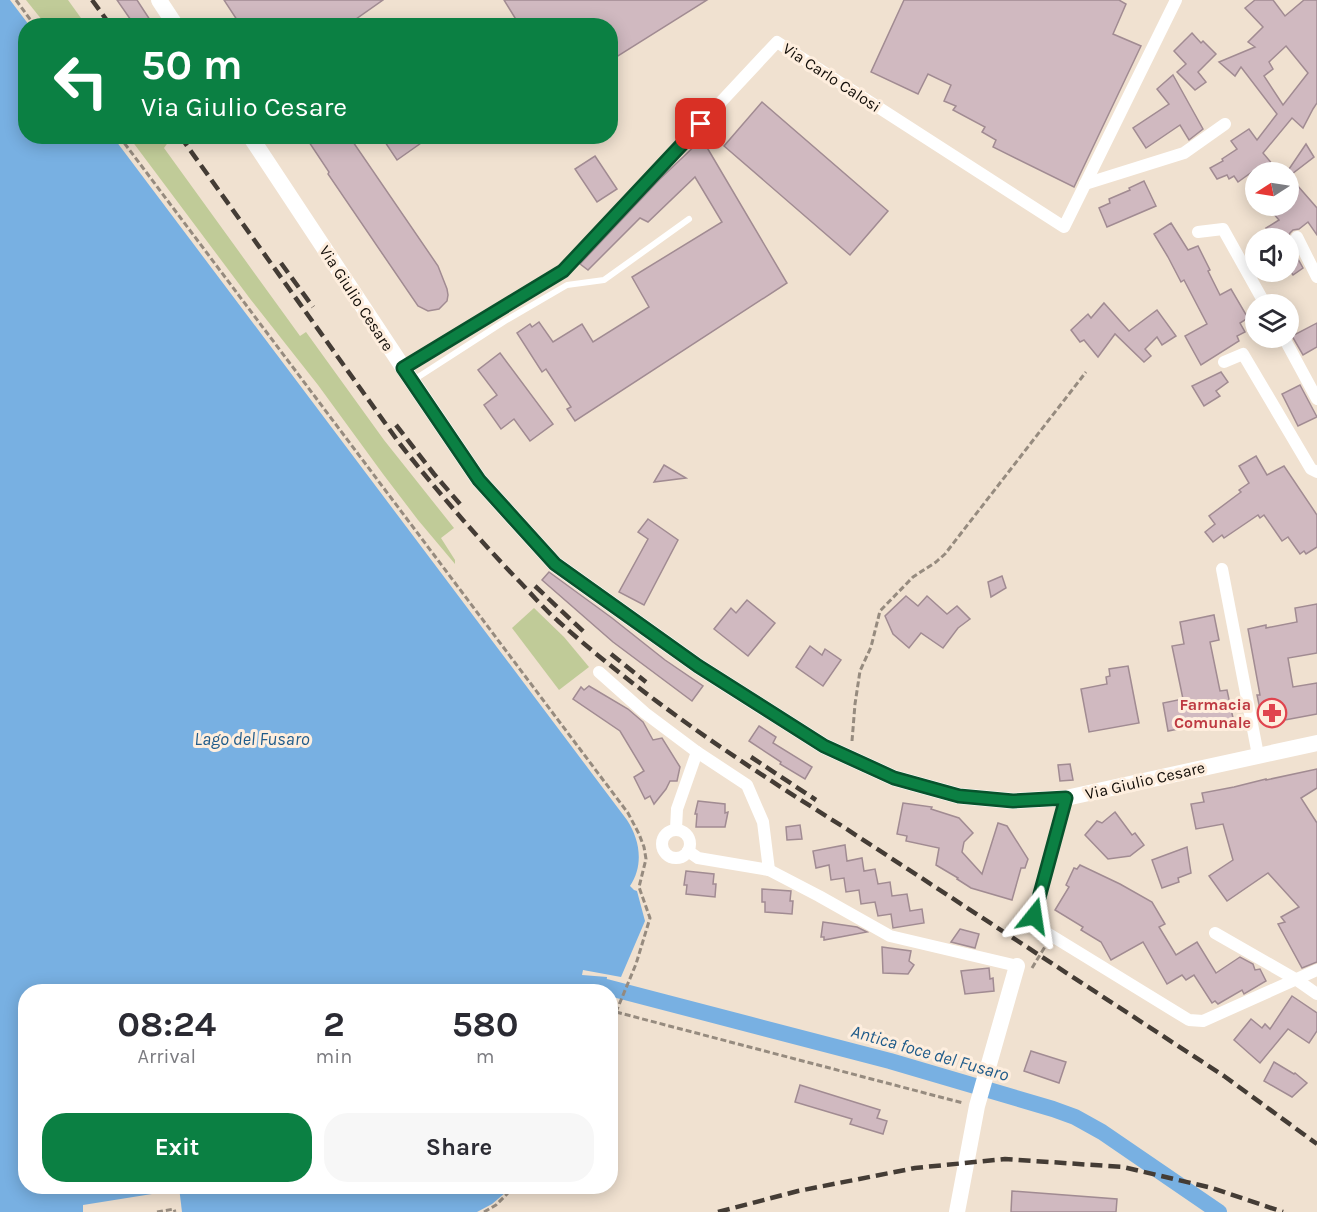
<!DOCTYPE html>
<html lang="en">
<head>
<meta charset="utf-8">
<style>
  body { margin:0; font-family:Karla,sans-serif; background:#f7f7f7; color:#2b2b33; height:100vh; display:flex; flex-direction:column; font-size:22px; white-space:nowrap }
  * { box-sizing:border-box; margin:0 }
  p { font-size:20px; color:#7c7c81 }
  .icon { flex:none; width:33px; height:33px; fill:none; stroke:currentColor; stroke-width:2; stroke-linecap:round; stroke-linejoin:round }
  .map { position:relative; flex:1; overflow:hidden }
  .drawer { position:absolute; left:18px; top:984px; width:600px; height:210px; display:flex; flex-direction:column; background:#fff; border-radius:24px; box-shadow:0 3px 15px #0003 }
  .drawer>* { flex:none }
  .guide { position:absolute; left:18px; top:18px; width:600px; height:126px; border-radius:24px; box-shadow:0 3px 15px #0003; background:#0b8043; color:#fff; overflow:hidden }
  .needle { width:39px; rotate:258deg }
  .tools { position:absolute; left:1245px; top:162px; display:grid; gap:12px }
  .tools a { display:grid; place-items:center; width:54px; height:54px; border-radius:50%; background:#fff; box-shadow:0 3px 15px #0003; font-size:30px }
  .pin { position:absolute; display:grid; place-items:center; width:51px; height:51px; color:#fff; margin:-26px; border-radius:12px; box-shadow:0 3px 9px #0006 }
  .me { position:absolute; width:66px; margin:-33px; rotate:15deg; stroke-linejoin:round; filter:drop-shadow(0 0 4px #0008) }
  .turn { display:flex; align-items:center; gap:21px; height:126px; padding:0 24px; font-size:27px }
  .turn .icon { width:78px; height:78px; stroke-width:2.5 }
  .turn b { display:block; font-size:42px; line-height:51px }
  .eta { display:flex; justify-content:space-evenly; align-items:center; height:102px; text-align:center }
  .eta b { font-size:36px; font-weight:700; line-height:42px }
  .cta { display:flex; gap:12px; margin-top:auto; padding:12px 24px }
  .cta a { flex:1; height:69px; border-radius:24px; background:#0b8043; color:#fff; font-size:24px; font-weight:700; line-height:69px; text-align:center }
  .cta a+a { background:#f7f7f7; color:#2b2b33 }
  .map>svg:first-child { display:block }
</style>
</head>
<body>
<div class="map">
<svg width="1317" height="1212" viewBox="0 0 1317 1212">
  <rect width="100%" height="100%" fill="#f0e1d0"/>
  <!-- green -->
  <g fill="#c0cb98">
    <path d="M26 0H68L86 25H46Z"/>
    <path d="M129 137H166L169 141 164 148 300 336 306 332 384 440 454 528 441 538 455 560V564L418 520 383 474 318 385 251 300Z"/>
    <path d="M534 608 564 637 589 667 559 690 512 628Z"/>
  </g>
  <!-- water -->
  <g fill="#78b0e2">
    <path d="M0 0H10L29 25 26 26V136L113 137 627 820C640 840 644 865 630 886L634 890 637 891 645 921 621 977 583 970 582 975 607 977 606 987 604 991H590L578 987 577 991H579L26 992V1186L176 1187 177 1190 83 1205V1212H0Z"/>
    <path d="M179 1187V1186L512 1187 492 1204 477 1212H182Z"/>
  </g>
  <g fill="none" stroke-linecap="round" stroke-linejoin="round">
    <!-- canal -->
    <path stroke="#78b0e2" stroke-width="16" d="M606 987 890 1061 1053 1109 1075 1117 1102 1132 1219 1212"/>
  </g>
  <!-- building -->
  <g fill="#d0b9c0" stroke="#a18b92" stroke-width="1.5" fill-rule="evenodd">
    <path d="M117 0H137L154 26H135Z"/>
    <path d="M224 0H383L346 26H241Z"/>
    <path d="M504 0H707L610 61V26H520Z"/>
    <path d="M904 0H1119L1126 4 1113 34 1141 46 1074 187 993 147 996 140 982 132 985 127 953 110 956 106 944 101 951 85 928 74 918 94 871 72Z"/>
    <path d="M1255 0H1273L1285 16 1304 0H1317V103L1313 109 1303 128 1292 118 1263 153 1279 172H1252L1238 182 1234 176 1229 179 1227 175 1217 179 1210 168 1223 161 1222 159 1237 149 1231 141 1249 129 1257 140 1277 114 1241 67 1235 76 1219 62 1255 47 1248 42 1263 27 1245 8ZM1286 46 1308 73 1283 105 1264 76 1273 69 1269 62Z"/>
    <path d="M1192 33 1201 43 1203 41 1216 54 1198 72 1206 82 1195 90 1177 72 1186 64 1174 51Z"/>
    <path d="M1173 75 1203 129 1189 140 1180 125 1146 148 1133 128 1169 104 1157 89Z"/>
    <path d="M762 102 888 211 850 255 724 146Z"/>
    <path d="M305 136H349L438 266 447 289 448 295 447 301 439 309 428 311 418 306 328 174 329 172Z"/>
    <path d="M381 136H431L397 160Z"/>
    <path d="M702 139 787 283 575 421 567 409 571 407 546 369 542 372 517 333 530 324 532 327 539 322 553 342 582 324 593 342 649 307 632 277 722 222 695 177 648 222 640 218 588 270 580 264 660 179Z"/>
    <path d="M1306 144 1314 157 1288 177V172H1287Z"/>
    <path d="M595 156 617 189 597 202 575 169Z"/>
    <path d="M1144 181 1156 206 1107 227 1099 208 1110 203 1109 199 1130 190 1129 188Z"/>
    <path d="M1297 185 1317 208V235L1308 222 1299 229 1293 230 1290 233 1288 238H1273L1266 228 1279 220 1267 206H1288V192Z"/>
    <path d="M1171 223 1188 250 1198 246 1210 270 1208 271 1220 295 1231 289 1248 318 1240 323 1245 332 1237 336 1239 341 1201 365 1185 336 1207 324 1184 280 1181 282 1168 257 1154 234Z"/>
    <path d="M1288 241 1303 268 1293 275 1288 268Z"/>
    <path d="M1104 303 1129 331 1157 310 1176 336 1162 345 1157 337 1145 349 1151 356 1144 362 1115 334 1098 357 1084 340 1080 342 1071 330 1088 314 1091 318Z"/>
    <path d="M1317 323V347L1303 355 1292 336Z"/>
    <path d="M500 353 553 424 530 441 514 419 501 429 484 405 497 395 478 370Z"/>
    <path d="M1221 372 1228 382 1216 391 1220 396 1204 406 1192 386Z"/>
    <path d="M1300 385 1317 417 1298 426 1282 394Z"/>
    <path d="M1256 456 1267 475 1284 466 1317 515V547L1306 554 1304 551 1300 554 1288 537 1282 541 1264 515 1260 518 1258 515 1224 538 1222 535 1213 542 1205 532 1215 524 1209 516 1241 492 1239 490 1249 483 1239 466Z"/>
    <path d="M664 465 686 478 654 482Z"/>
    <path d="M648 519 678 540 644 605 619 592 648 539 638 532Z"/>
    <path d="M549 572 612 618 665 660 703 686 692 701 613 642 542 580Z"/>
    <path d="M1002 576 1006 588 991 597 988 582Z"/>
    <path d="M906 596 918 606 927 596 947 614 957 606 970 619 958 628 943 648 921 633 909 648 893 634 885 616Z"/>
    <path d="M747 600 775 623 748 656 714 629 731 608 736 613Z"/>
    <path d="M1317 604V653L1288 658 1293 687 1317 683V714L1263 724 1257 695H1260L1248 629 1266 625V628L1297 622 1295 608Z"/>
    <path d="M1214 615 1219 640 1210 642 1220 691 1227 690 1233 718 1168 731 1163 703 1183 699 1172 646 1184 644 1180 622Z"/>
    <path d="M810 646 822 655 825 649 841 660 823 686 796 667Z"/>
    <path d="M1128 666 1139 723 1089 732 1081 689 1107 684 1106 677 1110 676 1109 669Z"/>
    <path d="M589 686 628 709 643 722 653 740 662 738 680 767 677 781H670L666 789 654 804 650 796 645 799 634 777 644 771 620 731 573 699 581 687 584 690Z"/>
    <path d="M759 726 776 737 773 743 812 767 805 779 780 764 781 762 749 741Z"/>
    <path d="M1070 764 1073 780 1060 781 1058 765Z"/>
    <path d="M1317 769V788L1301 798 1317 823V962L1302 968 1278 924 1285 922 1281 917 1299 907 1268 873 1227 901 1209 876 1233 860 1223 824 1196 829 1191 804 1204 802 1202 793 1234 787 1266 779V780Z"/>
    <path d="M698 801 725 804V813L728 812 725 827H696L697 814H695Z"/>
    <path d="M903 803 932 807 931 809 959 818 973 833 964 842 962 852 982 874 998 823 1007 826 1028 859 1025 868H1021L1012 900 971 888 957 879 958 878 936 865 939 848 906 841 907 836 897 834Z"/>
    <path d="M1115 812 1132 835 1135 833 1144 845 1130 856 1108 859 1085 835 1097 821 1102 823Z"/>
    <path d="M800 825 802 839 787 840 786 827Z"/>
    <path d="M845 845 847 861 862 858 864 871 875 869 878 884 890 882 892 896 907 894 910 911 922 909 924 923 893 928 891 914 878 916 875 902 861 904 859 890 846 892 844 878 831 880 829 865 816 868 813 851Z"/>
    <path d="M1187 847 1191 873 1178 878 1179 882 1162 888 1152 860Z"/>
    <path d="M1080 865 1120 884 1152 902 1165 924 1159 927 1176 955 1197 942 1216 973 1240 957 1253 964 1255 970 1260 969 1266 981 1244 994 1242 990 1218 1004 1215 1001 1212 1003 1194 975 1186 980 1182 975 1167 984 1143 942 1111 960 1101 942 1081 930 1083 927 1055 910 1069 887 1066 885 1074 868 1077 869Z"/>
    <path d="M686 871 714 874 713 884H716L715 897 686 894 687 885H684Z"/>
    <path d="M762 889 791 891 790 901H793L792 914 765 912V902H762Z"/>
    <path d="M823 922 857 927 867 932 824 940V937H821Z"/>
    <path d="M960 929 979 934 975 948 951 942Z"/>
    <path d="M882 947 911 951 909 961 914 965 908 974 883 973Z"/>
    <path d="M989 968 990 979 993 978 994 991 965 994 961 971Z"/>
    <path d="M1292 996 1317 1013V1031L1309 1043 1288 1029 1260 1063 1234 1040 1251 1019 1262 1028 1265 1024 1270 1029Z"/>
    <path d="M1031 1051 1066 1062 1059 1083 1024 1071Z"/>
    <path d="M1274 1062 1294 1074 1295 1073 1307 1083 1292 1097 1264 1081Z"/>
    <path d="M800 1085 880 1110 877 1118 887 1121 883 1134 850 1124 852 1119 795 1102Z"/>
    <path d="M1012 1191 1117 1199 1116 1212H1011Z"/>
  </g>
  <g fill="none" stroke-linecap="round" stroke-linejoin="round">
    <!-- path -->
    <g stroke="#968b7f" stroke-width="3" stroke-dasharray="6 3" stroke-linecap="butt">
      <path d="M16 0 35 26"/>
      <path d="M119 136 628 813 639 834 644 847 646 859 639 887 650 918 636 964 616 1012 610 1017"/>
      <path d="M852 741 855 704 860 671 871 647 880 611 913 577 936 562 945 554 1086 372"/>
      <path d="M1032 968 1046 945"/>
      <path d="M616 1012 963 1103"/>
      <path d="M157 1212 174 1209 175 1212"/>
      <path d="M484 1212 496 1205 515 1186"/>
    </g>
    <!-- service -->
    <path stroke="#fff" stroke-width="6" d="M412 381 505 321 567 285 604 280 689 219"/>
    <!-- minor -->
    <g stroke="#fff" stroke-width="12">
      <path d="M1085 184 1184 153 1225 124"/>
      <path d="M1198 232 1223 229 1265 304"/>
      <path d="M1297 237 1317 277"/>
      <path d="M1284 338 1317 399"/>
      <path d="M1224 362 1243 354 1311 469 1317 472"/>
      <path d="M403 368 563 271 777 42 1064 227 1176 0"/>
      <path d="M1222 569 1258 755"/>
      <path d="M599 672 645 713 697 752 747 785 763 822 769 870"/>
      <path d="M1066 798 1034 917 1039 928 1189 1020 1203 1021 1317 970"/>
      <path d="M676 829 677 809 697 752"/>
      <circle cx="676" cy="844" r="14"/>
      <path d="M688 851 698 858 769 870 819 896 890 936 1017 966"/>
      <path d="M1215 933 1297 980 1317 994"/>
    </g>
    <!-- tertiary -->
    <g stroke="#fff" stroke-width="16">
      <path d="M159 0 176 26"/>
      <path d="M250 136 412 381 479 480 555 564 698 666 824 746 894 778 959 796 1013 801 1066 798 1317 743"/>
      <path d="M957 1212 977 1106 1017 966"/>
    </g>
    <!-- rail -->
    <g stroke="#443c35" stroke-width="4.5" stroke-dasharray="12 6" stroke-linecap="butt">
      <path d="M92 0 111 26"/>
      <path d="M180 136 400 444C437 491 475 535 516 578 530 592 543 608 558 621 645 699 743 764 842 826L1224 1076 1317 1144"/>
      <path d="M281 263 313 307"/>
      <path d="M396 425 434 474 460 504"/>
      <path d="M535 586 585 633"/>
      <path d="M611 654 646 682"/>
      <path d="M751 757 816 800"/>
      <path d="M718 1212 798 1191 915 1168 1005 1159 1123 1167 1212 1188 1283 1212"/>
    </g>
  </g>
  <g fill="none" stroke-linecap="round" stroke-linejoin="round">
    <!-- route casing -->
    <g stroke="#07532c" stroke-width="15">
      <path id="route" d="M701 124 563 271 403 368 479 480 555 564 698 666 824 746 894 778 959 796 1013 801 1066 798 1034 916"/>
    </g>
    <!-- route -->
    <use href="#route" stroke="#0b8043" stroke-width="10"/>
  </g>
  <!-- icons -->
  <defs>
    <g id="pharmacy-ring" transform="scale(1.5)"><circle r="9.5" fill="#feeede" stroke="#e0444e" stroke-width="1.5"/><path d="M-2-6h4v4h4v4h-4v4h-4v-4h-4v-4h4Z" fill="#e0444e"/></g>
  </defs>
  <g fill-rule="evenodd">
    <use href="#pharmacy-ring" x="1272" y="713"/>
  </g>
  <g text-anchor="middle" stroke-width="6" stroke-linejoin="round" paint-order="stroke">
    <!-- street labels -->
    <g font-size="16" fill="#110c07" stroke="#feeede">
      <text transform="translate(832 77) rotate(33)" y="6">Via Carlo Calosi</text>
      <text transform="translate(357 298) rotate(57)" y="6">Via Giulio Cesare</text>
      <text transform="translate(1145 780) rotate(-13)" y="6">Via Giulio Cesare</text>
    </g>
    <!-- health labels -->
    <g font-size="16" font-weight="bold" fill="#be3a42" stroke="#feeede" text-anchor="end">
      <text x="1251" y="710">Farmacia<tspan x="1251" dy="18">Comunale</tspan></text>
    </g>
    <!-- water labels -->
    <g font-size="18" font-style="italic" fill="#1f5b8a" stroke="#feeede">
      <text x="252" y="745">Lago del Fusaro</text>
      <text transform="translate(930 1053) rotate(16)" y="6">Antica foce del Fusaro</text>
    </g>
  </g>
</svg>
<div class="tools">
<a><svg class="needle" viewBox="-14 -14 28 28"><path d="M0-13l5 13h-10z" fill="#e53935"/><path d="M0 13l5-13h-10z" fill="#7c7c81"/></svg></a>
<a><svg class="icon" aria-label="sound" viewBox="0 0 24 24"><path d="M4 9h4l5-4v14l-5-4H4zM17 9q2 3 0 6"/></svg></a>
<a><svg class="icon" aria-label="layers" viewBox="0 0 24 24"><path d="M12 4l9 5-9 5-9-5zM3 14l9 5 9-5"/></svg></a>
</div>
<div class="pin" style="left:701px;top:124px;background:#d93025"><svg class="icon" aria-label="arrive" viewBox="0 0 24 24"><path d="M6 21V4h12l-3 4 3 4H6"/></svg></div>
<svg class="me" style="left:1034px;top:916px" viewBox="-20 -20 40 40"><path d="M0-17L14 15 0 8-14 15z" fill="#0b8043" stroke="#fff" stroke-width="4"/></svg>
<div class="guide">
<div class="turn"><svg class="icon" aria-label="left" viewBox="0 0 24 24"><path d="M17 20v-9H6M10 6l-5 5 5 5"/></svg><div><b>50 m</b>Via Giulio Cesare</div></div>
</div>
<section class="drawer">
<div class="eta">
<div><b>08:24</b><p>Arrival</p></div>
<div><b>2</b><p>min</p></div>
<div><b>580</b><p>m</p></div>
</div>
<div class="cta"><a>Exit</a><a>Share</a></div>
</section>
</div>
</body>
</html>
